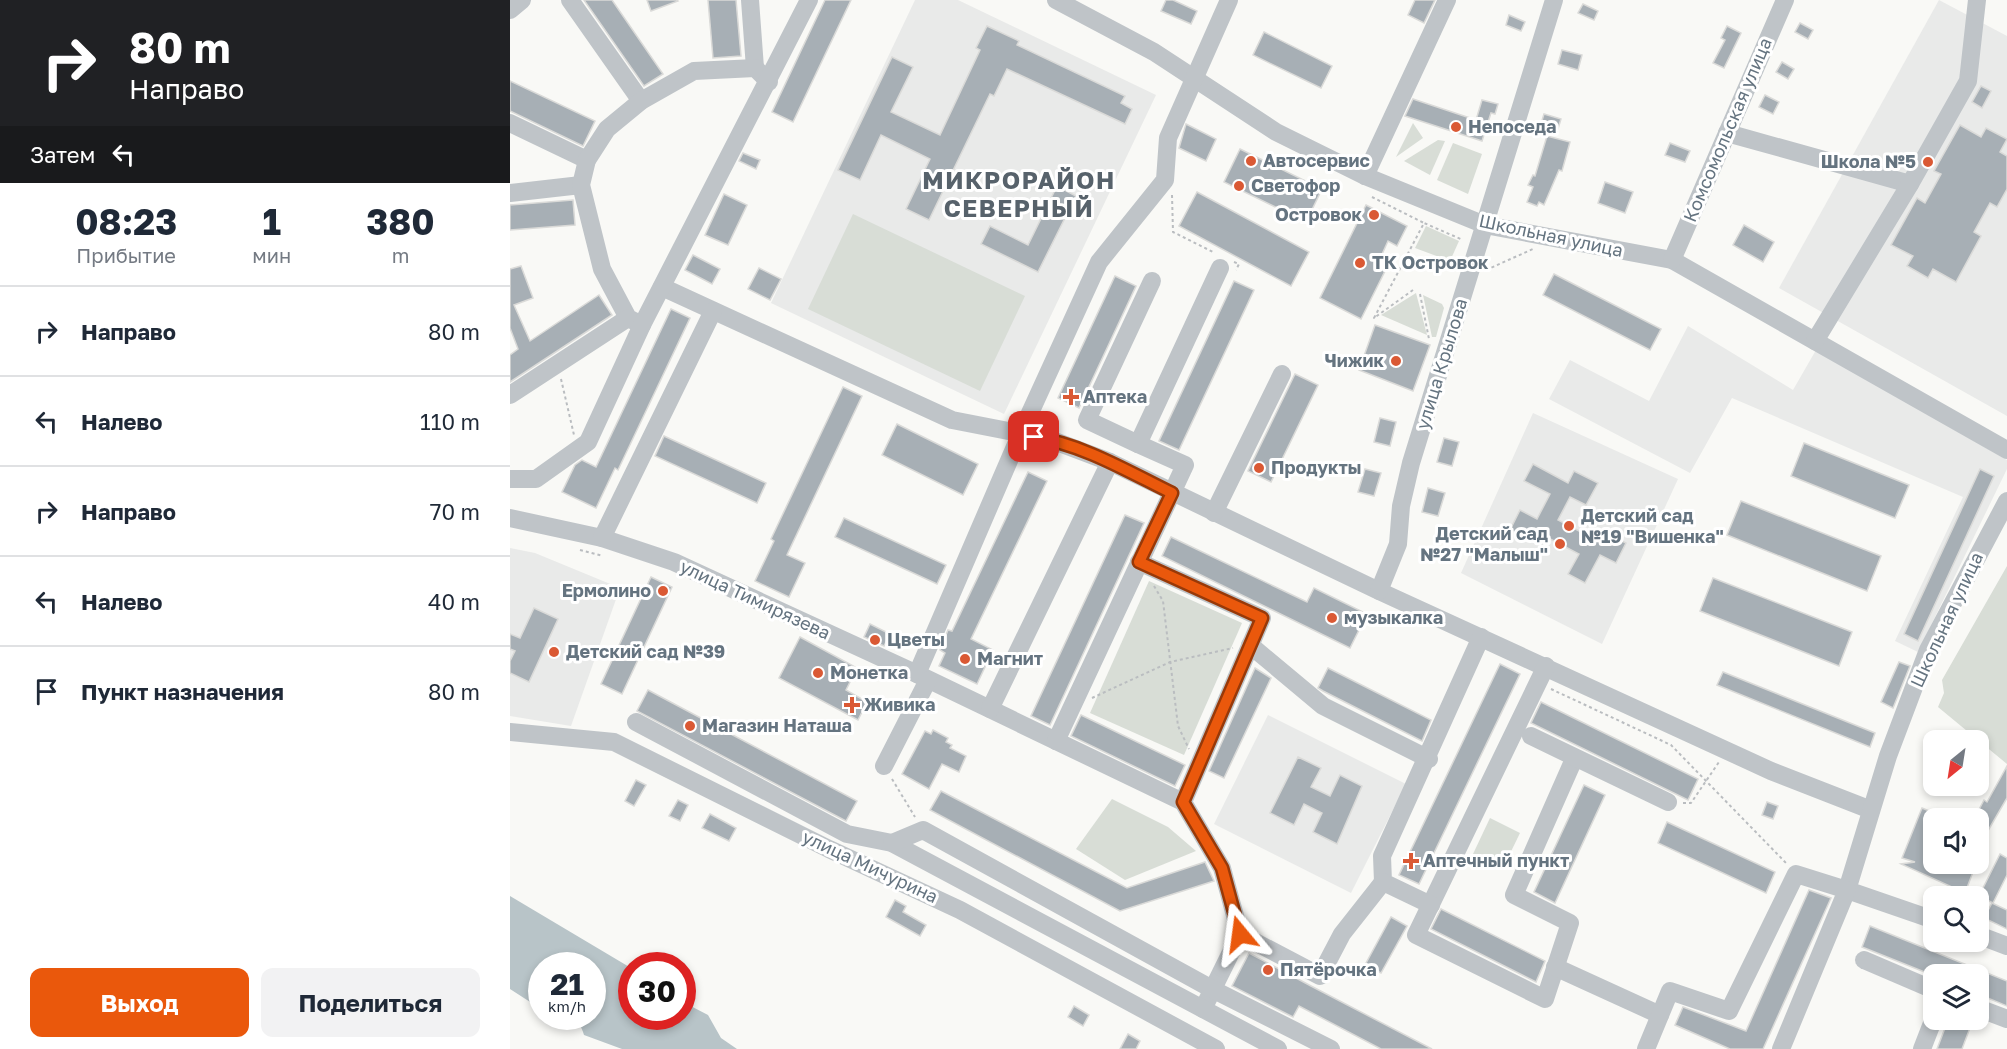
<!DOCTYPE html>
<html lang="ru">
<head>
<meta charset="utf-8">
<style>
  body { margin:0; font-family:"Golos Text",sans-serif; background:#f2f2f3; color:#1f2937; height:100vh; display:flex; flex-direction:column; font-size:22px; white-space:nowrap }
  * { box-sizing:border-box; margin:0 }
  p { font-size:20px; color:#747a83 }
  .icon { flex:none; width:33px; height:33px; fill:none; stroke:currentColor; stroke-width:2; stroke-linecap:round; stroke-linejoin:round }
  .map { position:relative; flex:1; overflow:hidden }
  .side { display:flex; flex-direction:column; background:#fff; width:510px }
  .side>* { flex:none }
  .top-card { background:#202124; color:#fff; overflow:hidden }
  .needle { width:39px; rotate:210deg }
  .fabs { position:absolute; left:1413px; top:730px; display:grid; gap:12px }
  .fabs a { display:grid; place-items:center; width:66px; height:66px; border-radius:12px; background:#fff; box-shadow:0 3px 9px #0003; font-size:30px }
  .speed { position:absolute; left:18px; top:952px; display:flex; gap:12px; font-size:30px; font-weight:700; text-align:center }
  .speed>* { display:grid; place-content:center; width:78px; height:78px; border-radius:50%; background:#fff; box-shadow:0 3px 9px #0003; line-height:1 }
  .speed small { font-size:15px; font-weight:400 }
  .speed .limit { border:9px solid #d22; background:#fff; color:#111 }
  .pin { position:absolute; display:grid; place-items:center; width:51px; height:51px; color:#fff; margin:-26px; border-radius:12px; box-shadow:0 3px 9px #0006 }
  .me { position:absolute; width:66px; margin:-33px; rotate:344deg; stroke-linejoin:round; filter:drop-shadow(0 0 4px #0008) }
  .turn { display:flex; align-items:center; gap:21px; height:126px; padding:0 30px; font-size:27px }
  .turn .icon { width:78px; height:78px; stroke-width:2.5 }
  .turn b { display:block; font-size:42px; line-height:51px }
  .then { display:flex; align-items:center; height:57px; padding:0 30px; background:#0003; gap:12px; font-size:22px }
  .eta { display:flex; justify-content:space-evenly; align-items:center; height:102px; text-align:center }
  .eta b { font-size:36px; font-weight:700; line-height:42px }
  .cta { display:flex; gap:12px; margin-top:auto; padding:12px 30px }
  .cta a { flex:1; height:69px; border-radius:12px; background:#ea580c; color:#fff; font-size:24px; font-weight:700; line-height:69px; text-align:center }
  .cta a+a { background:#f2f2f3; color:#1f2937 }
  ul { padding:0; list-style:none }
  li { display:flex; align-items:center; gap:18px; height:90px; padding:0 30px; border-top:2px solid #e0e1e3 }
  li div { flex:1 }
  li b { display:block; font-size:22px }
  li em { font-style:normal }
  main { display:flex; flex:1; min-height:0 }
  .map>svg:first-child { display:block }
</style>
</head>
<body>
<main>
<section class="side">
<div class="top-card">
<div class="turn"><svg class="icon" aria-label="right" viewBox="0 0 24 24"><path d="M7 20v-9h11M14 6l5 5-5 5"/></svg><div><b>80 m</b>Направо</div></div>
<div class="then">Затем<svg class="icon" aria-label="left" viewBox="0 0 24 24"><path d="M17 20v-9H6M10 6l-5 5 5 5"/></svg></div>
</div>
<div class="eta">
<div><b>08:23</b><p>Прибытие</p></div>
<div><b>1</b><p>мин</p></div>
<div><b>380</b><p>m</p></div>
</div>
<ul>
<li><svg class="icon" aria-label="right" viewBox="0 0 24 24"><path d="M7 20v-9h11M14 6l5 5-5 5"/></svg><div><b>Направо</b></div><em>80 m</em></li>
<li><svg class="icon" aria-label="left" viewBox="0 0 24 24"><path d="M17 20v-9H6M10 6l-5 5 5 5"/></svg><div><b>Налево</b></div><em>110 m</em></li>
<li><svg class="icon" aria-label="right" viewBox="0 0 24 24"><path d="M7 20v-9h11M14 6l5 5-5 5"/></svg><div><b>Направо</b></div><em>70 m</em></li>
<li><svg class="icon" aria-label="left" viewBox="0 0 24 24"><path d="M17 20v-9H6M10 6l-5 5 5 5"/></svg><div><b>Налево</b></div><em>40 m</em></li>
<li><svg class="icon" aria-label="arrive" viewBox="0 0 24 24"><path d="M6 21V4h12l-3 4 3 4H6"/></svg><div><b>Пункт назначения</b></div><em>80 m</em></li>
</ul>
<div class="cta"><a>Выход</a><a>Поделиться</a></div>
</section>
<div class="map">
<svg width="1497" height="1049" viewBox="0 0 1497 1049">
  <rect width="100%" height="100%" fill="#f9f9f6"/>
  <!-- built -->
  <g fill="#e9eae9">
    <path d="M405 0H448L646 95 494 414 261 303Z"/>
    <path d="M1429 0 1497 36V416L1269 288Z"/>
    <path d="M1178 326 1283 390 1306 350 1497 460V469L1408 652 1385 641 1453 497 1222 398 1180 473 1039 399 1060 360 1139 401Z"/>
    <path d="M1023 413 1168 479 1092 644 951 573Z"/>
    <path d="M0 548 25 553 110 588 61 726 0 716Z"/>
    <path d="M758 715 896 784 841 893 704 824Z"/>
  </g>
  <!-- green -->
  <g fill="#d8ddd6">
    <path d="M903 123 913 138 886 157Z"/>
    <path d="M928 140 935 141 920 175 894 161Z"/>
    <path d="M943 143 972 154 958 194 927 180Z"/>
    <path d="M343 214 515 296 470 391 298 309Z"/>
    <path d="M916 226 949 241 940 261 905 248Z"/>
    <path d="M906 293 917 335 871 315Z"/>
    <path d="M913 295 932 304 934 308 926 337H922Z"/>
    <path d="M1497 566V764L1428 707 1434 693 1432 680Z"/>
    <path d="M639 581 732 623 674 755 580 713Z"/>
    <path d="M602 799 658 827 686 851 615 880 566 849Z"/>
    <path d="M980 818 1010 833 993 868 963 854Z"/>
  </g>
  <!-- water -->
  <path fill="#b8c4c8" d="M0 896 121 968 122 1017H172L173 1002 198 1015 211 1038 227 1049H112L74 1035C69 1017 62 1020 45 1017H82V966H32L31 1009 0 989Z"/>
  <!-- building -->
  <g fill="#a7afb5" stroke="#dadad8" stroke-width="1.5">
    <path d="M74 0H102L153 74 134 86Z"/>
    <path d="M137 0H167L168 1 141 11Z"/>
    <path d="M198 0H226L231 56 203 58Z"/>
    <path d="M315 0H341L283 122 262 112Z"/>
    <path d="M656 0H663L687 11 681 24 651 11Z"/>
    <path d="M905 0H925L914 23 898 15Z"/>
    <path d="M1073 4 1088 11 1084 20 1068 13Z"/>
    <path d="M999 15 1015 22 1011 31 996 25Z"/>
    <path d="M1290 23 1303 30 1298 39 1285 32Z"/>
    <path d="M477 26 509 41 507 45 615 96 611 103 622 109 615 124 497 69 484 96 480 94 419 220 396 209 420 159 371 135 350 180 328 170 382 57 403 67 381 112 430 135 470 50 466 48Z"/>
    <path d="M1217 26 1231 33 1214 68 1203 63 1215 40 1211 38Z"/>
    <path d="M754 32 822 66 811 88 743 55Z"/>
    <path d="M1052 50 1072 55 1068 70 1048 64Z"/>
    <path d="M1272 62 1284 69 1278 79 1266 72Z"/>
    <path d="M0 81 85 121 73 146 0 111Z"/>
    <path d="M1471 86 1481 91 1472 108 1462 102Z"/>
    <path d="M1255 95 1269 102 1263 114 1249 107Z"/>
    <path d="M903 99 966 120 972 100 988 104 985 114 981 113 972 141 895 116Z"/>
    <path d="M1034 114 1051 119 1047 132 1030 127Z"/>
    <path d="M676 124 706 139 696 161 669 148Z"/>
    <path d="M1450 125 1471 137 1476 128 1497 139 1490 152 1497 156V189L1487 207 1480 203 1464 232 1471 236 1446 282 1423 269 1418 278 1397 266 1403 256 1381 245 1407 198 1415 203 1431 174 1424 171Z"/>
    <path d="M1037 136 1060 142 1052 171 1049 170 1034 205 1029 202 1027 206 1017 202 1023 187 1018 185 1023 175 1025 176Z"/>
    <path d="M1160 143 1180 151 1175 162 1155 155Z"/>
    <path d="M730 149 812 189 796 222 714 182Z"/>
    <path d="M233 153 250 160 246 169 229 161Z"/>
    <path d="M1095 182 1123 192 1115 213 1088 203Z"/>
    <path d="M547 186 566 196 528 272 471 244 480 226 518 245Z"/>
    <path d="M687 192 799 252 781 286 669 226Z"/>
    <path d="M214 194 237 205 218 245 195 235Z"/>
    <path d="M63 200 65 225 0 230V205Z"/>
    <path d="M856 205 897 226 887 246 878 241 869 261 878 265 851 319 810 298Z"/>
    <path d="M1234 225 1264 242 1253 262 1223 245Z"/>
    <path d="M183 255 210 269 202 284 175 270Z"/>
    <path d="M11 266 23 298 4 305 20 341 89 295 102 315 0 382V355L8 349 0 328V269Z"/>
    <path d="M249 268 271 279 260 300 238 289Z"/>
    <path d="M1044 274 1151 329 1140 350 1033 295Z"/>
    <path d="M605 276 626 286 569 408 548 398Z"/>
    <path d="M724 281 744 290 669 450 649 441Z"/>
    <path d="M161 309 180 318 108 470 105 468 86 508 52 492 65 465 72 460 86 467Z"/>
    <path d="M865 325 920 345 903 391 849 370Z"/>
    <path d="M785 374 808 385 761 482 738 471Z"/>
    <path d="M333 387 352 396 277 555 295 563 279 597 245 581 264 541 261 539Z"/>
    <path d="M870 418 886 422 880 446 864 442Z"/>
    <path d="M387 424 468 464 453 495 372 455Z"/>
    <path d="M154 436 256 483 247 503 145 456Z"/>
    <path d="M934 438 949 442 942 466 927 462Z"/>
    <path d="M1294 443 1399 485 1385 518 1281 476Z"/>
    <path d="M1023 464 1058 483 1064 471 1088 483 1076 505 1060 497 1048 520 1088 541 1093 531 1116 543 1106 563 1090 555 1075 583 1058 574 1069 554 1029 533 1024 542 1000 530 1010 510 1027 519 1040 494 1014 481Z"/>
    <path d="M855 469 871 473 864 496 848 492Z"/>
    <path d="M1470 469 1484 476 1408 641 1394 634Z"/>
    <path d="M518 472 537 481 461 639 483 650 467 684 429 666 435 653 430 650 438 630 442 631Z"/>
    <path d="M918 488 935 493 928 516 912 512Z"/>
    <path d="M1231 501 1371 556 1357 591 1217 535Z"/>
    <path d="M615 515 634 523 540 725 521 716Z"/>
    <path d="M334 518 436 565 427 584 325 537Z"/>
    <path d="M661 537 797 602 804 588 857 614 840 648 652 556Z"/>
    <path d="M141 577 162 587 112 694 91 684Z"/>
    <path d="M1203 578 1342 632 1329 666 1190 611Z"/>
    <path d="M24 608 48 619 19 682 0 673V661L5 651 0 649V634L10 638Z"/>
    <path d="M360 624 380 634 374 646 354 637Z"/>
    <path d="M290 637 347 668 336 690 357 702 348 720 269 678Z"/>
    <path d="M1389 662 1400 666 1383 708 1371 702Z"/>
    <path d="M990 664 1010 674 909 884 889 875Z"/>
    <path d="M745 668 761 678 714 778 699 771Z"/>
    <path d="M818 668 921 720 912 741 813 691 808 688Z"/>
    <path d="M1213 672 1365 733 1360 747 1207 685Z"/>
    <path d="M138 690 347 801 336 821 127 711Z"/>
    <path d="M1031 702 1188 779 1178 800 1021 723Z"/>
    <path d="M571 715 675 765 665 786 561 736Z"/>
    <path d="M423 730 438 738 436 742 442 745 440 748 456 756 449 772 432 764 419 789 392 774 415 731 421 734Z"/>
    <path d="M788 757 811 768 801 787 820 796 830 775 852 786 827 844 803 832 812 813 794 804 784 825 760 813Z"/>
    <path d="M1497 766V798L1468 848V819L1465 817 1474 800 1477 802Z"/>
    <path d="M126 780 136 785 124 806 115 801Z"/>
    <path d="M1074 785 1095 795 1045 903 1024 892Z"/>
    <path d="M431 791 617 888 695 862 704 881 610 911 420 810Z"/>
    <path d="M168 800 178 805 170 821 159 816Z"/>
    <path d="M1257 802 1268 806 1263 819 1252 815Z"/>
    <path d="M1412 808 1424 813V848L1417 864H1466L1455 893 1391 864 1405 862 1392 858Z"/>
    <path d="M200 814 226 828 219 841 192 828Z"/>
    <path d="M1157 822 1265 872 1256 893 1148 843Z"/>
    <path d="M1490 854 1497 858V875L1483 903 1469 896Z"/>
    <path d="M1299 890 1321 898 1253 1049H1220L1165 1025 1173 1007 1236 1031Z"/>
    <path d="M385 900 396 906 393 912 416 925 410 936 376 917Z"/>
    <path d="M1482 903 1497 910V929L1474 918Z"/>
    <path d="M931 909 1035 961 1026 982 921 929Z"/>
    <path d="M881 917 897 926 871 973 855 965Z"/>
    <path d="M1360 926 1497 981V1006L1468 994V975H1422L1352 947Z"/>
    <path d="M739 953 801 986 922 1049H871L789 1006 783 1017 722 986Z"/>
    <path d="M564 1006 579 1015 573 1026 558 1017Z"/>
    <path d="M1438 1020H1463L1452 1049H1427Z"/>
    <path d="M618 1034 630 1041 626 1049H610Z"/>
  </g>
  <g fill="none" stroke-linecap="round" stroke-linejoin="round">
    <!-- path -->
    <g stroke="#babdc0" stroke-width="2" stroke-dasharray="3 3" stroke-linecap="butt">
      <path d="M662 195 663 232 705 253"/>
      <path d="M862 197 914 223"/>
      <path d="M724 262 729 264 726 270"/>
      <path d="M976 270 1023 249"/>
      <path d="M903 290 864 318 914 223 953 240"/>
      <path d="M910 294 919 339"/>
      <path d="M51 379 64 435"/>
      <path d="M70 550 93 556"/>
      <path d="M644 586 653 601 668 726 679 749"/>
      <path d="M1041 689 1161 745 1276 863"/>
      <path d="M582 698 660 662 723 648"/>
      <path d="M382 779 405 817"/>
      <path d="M1173 803H1181L1209 762"/>
    </g>
    <!-- minor -->
    <g stroke="#bfc4c8" stroke-width="18">
      <path d="M60 0 131 101"/>
      <path d="M240 0 245 68"/>
      <path d="M546 0 644 52 766 132 855 176 975 225 1162 260 1497 450"/>
      <path d="M0 10 12 0"/>
      <path d="M0 123 77 160"/>
      <path d="M1217 133 1400 184 1458 81 1467 0"/>
      <path d="M855 176 937 0"/>
      <path d="M0 193 71 185"/>
      <path d="M1162 260 1275 0"/>
      <path d="M152 287 442 420 539 439 600 462 869 591 1261 771 1361 810"/>
      <path d="M132 325 118 318 92 269 71 185 77 160 97 129 131 101 184 71 245 68 259 82"/>
      <path d="M1305 341 1400 184"/>
      <path d="M0 395 118 318"/>
      <path d="M628 444 577 420 642 281"/>
      <path d="M0 479H26L78 442 132 325 299 0"/>
      <path d="M704 513 772 374"/>
      <path d="M0 518 92 538 164 562 407 674 673 802 712 868 730 934 693 1009"/>
      <path d="M92 538 203 311"/>
      <path d="M629 562 752 618 673 802"/>
      <path d="M869 591 888 544 891 506 901 463 1044 0"/>
      <path d="M740 645 813 706 919 759"/>
      <path d="M1036 666 906 935 1035 999 1060 923 1004 895 1064 759"/>
      <path d="M407 674 510 435 589 262 655 180 658 138 719 0"/>
      <path d="M480 709 600 462"/>
      <path d="M126 722 337 834 382 843 768 1049"/>
      <path d="M0 732 104 742 319 849 450 910 706 1049"/>
      <path d="M1021 736 1158 802"/>
      <path d="M546 741 675 465 628 444 710 268"/>
      <path d="M374 766 418 680"/>
      <path d="M382 843 413 830 702 989 821 1049"/>
      <path d="M921 905 873 882 872 856 971 637"/>
      <path d="M1424 920 1337 890 1378 756 1418 650 1497 501"/>
      <path d="M730 934 810 976 832 934 873 882"/>
      <path d="M1468 935 1497 946"/>
      <path d="M1354 960 1424 990"/>
      <path d="M1045 967 1150 1015"/>
      <path d="M1468 1008 1497 1019"/>
      <path d="M1136 1049 1160 991 1219 1011 1286 874 1337 890 1271 1049"/>
      <path d="M1412 1049 1424 1018"/>
    </g>
  </g>
  <g fill="none" stroke-linecap="round" stroke-linejoin="round">
    <!-- route casing -->
    <g stroke="#983908" stroke-width="15">
      <path id="route" d="M524 437C572 444 619 472 662 493L629 562 752 618 673 802 712 868 730 934"/>
    </g>
    <!-- route -->
    <use href="#route" stroke="#ea580c" stroke-width="10"/>
  </g>
  <!-- markers -->
  <g fill="#da5934" stroke="#fff" stroke-width="2">
    <circle cx="946" cy="127" r="6"/>
    <circle cx="741" cy="161" r="6"/>
    <circle cx="1418" cy="162" r="6"/>
    <circle cx="729" cy="186" r="6"/>
    <circle cx="864" cy="215" r="6"/>
    <circle cx="850" cy="263" r="6"/>
    <circle cx="886" cy="361" r="6"/>
    <path d="M558 388h6v6h6v6h-6v6h-6v-6h-6v-6h6z"/>
    <circle cx="749" cy="468" r="6"/>
    <circle cx="1059" cy="526" r="6"/>
    <circle cx="1050" cy="544" r="6"/>
    <circle cx="153" cy="591" r="6"/>
    <circle cx="822" cy="618" r="6"/>
    <circle cx="365" cy="640" r="6"/>
    <circle cx="44" cy="652" r="6"/>
    <circle cx="455" cy="659" r="6"/>
    <circle cx="308" cy="673" r="6"/>
    <path d="M339 696h6v6h6v6h-6v6h-6v-6h-6v-6h6z"/>
    <circle cx="180" cy="726" r="6"/>
    <path d="M898 852h6v6h6v6h-6v6h-6v-6h-6v-6h6z"/>
    <circle cx="758" cy="970" r="6"/>
  </g>
  <g text-anchor="middle" stroke-width="6" stroke-linejoin="round" paint-order="stroke">
    <!-- poi labels -->
    <g font-size="18" font-weight="bold" fill="#657480" stroke="#fff" text-anchor="start">
      <text x="958" y="133">Непоседа</text>
      <text x="753" y="167">Автосервис</text>
      <text x="1406" y="168" text-anchor="end">Школа №5</text>
      <text x="741" y="192">Светофор</text>
      <text x="852" y="221" text-anchor="end">Островок</text>
      <text x="862" y="269">ТК Островок</text>
      <text x="874" y="367" text-anchor="end">Чижик</text>
      <text x="573" y="403">Аптека</text>
      <text x="761" y="474">Продукты</text>
      <text x="1071" y="522">Детский сад<tspan x="1071" dy="21">№19 "Вишенка"</tspan></text>
      <text x="1038" y="540" text-anchor="end">Детский сад<tspan x="1038" dy="21">№27 "Малыш"</tspan></text>
      <text x="141" y="597" text-anchor="end">Ермолино</text>
      <text x="834" y="624">музыкалка</text>
      <text x="377" y="646">Цветы</text>
      <text x="56" y="658">Детский сад №39</text>
      <text x="467" y="665">Магнит</text>
      <text x="320" y="679">Монетка</text>
      <text x="354" y="711">Живика</text>
      <text x="192" y="732">Магазин Наташа</text>
      <text x="913" y="867">Аптечный пункт</text>
      <text x="770" y="976">Пятёрочка</text>
    </g>
    <!-- street labels -->
    <g font-size="18" fill="#657480" stroke="#fff">
      <text transform="translate(1218 130) rotate(-67)" y="6">Комсомольская улица</text>
      <text transform="translate(1041 236) rotate(12)" y="6">Школьная улица</text>
      <text transform="translate(932 364) rotate(-73)" y="6">улица Крылова</text>
      <text transform="translate(245 600) rotate(25)" y="6">улица Тимирязева</text>
      <text transform="translate(1437 620) rotate(-65)" y="6">Школьная улица</text>
      <text transform="translate(360 867) rotate(25)" y="6">улица Мичурина</text>
    </g>
    <!-- district labels -->
    <g font-size="24" font-weight="bold" letter-spacing="1.5" fill="#57626b" stroke="#fff">
      <text x="509" y="189">МИКРОРАЙОН<tspan x="509" dy="28">СЕВЕРНЫЙ</tspan></text>
    </g>
  </g>
</svg>
<div class="fabs">
<a><svg class="needle" viewBox="-14 -14 28 28"><path d="M0-13l5 13h-10z" fill="#e53935"/><path d="M0 13l5-13h-10z" fill="#747a83"/></svg></a>
<a><svg class="icon" aria-label="sound" viewBox="0 0 24 24"><path d="M4 9h4l5-4v14l-5-4H4zM17 9q2 3 0 6"/></svg></a>
<a><svg class="icon" aria-label="search" viewBox="0 0 24 24"><circle cx="10" cy="10" r="6"/><path d="M15 15l6 6"/></svg></a>
<a><svg class="icon" aria-label="layers" viewBox="0 0 24 24"><path d="M12 4l9 5-9 5-9-5zM3 14l9 5 9-5"/></svg></a>
</div>
<div class="speed"><div>21<small>km/h</small></div><div class="limit">30</div></div>
<div class="pin" style="left:524px;top:437px;background:#d93025"><svg class="icon" aria-label="arrive" viewBox="0 0 24 24"><path d="M6 21V4h12l-3 4 3 4H6"/></svg></div>
<svg class="me" style="left:730px;top:934px" viewBox="-20 -20 40 40"><path d="M0-17L14 15 0 8-14 15z" fill="#ea580c" stroke="#fff" stroke-width="4"/></svg>
</div>
</main>
</body>
</html>
